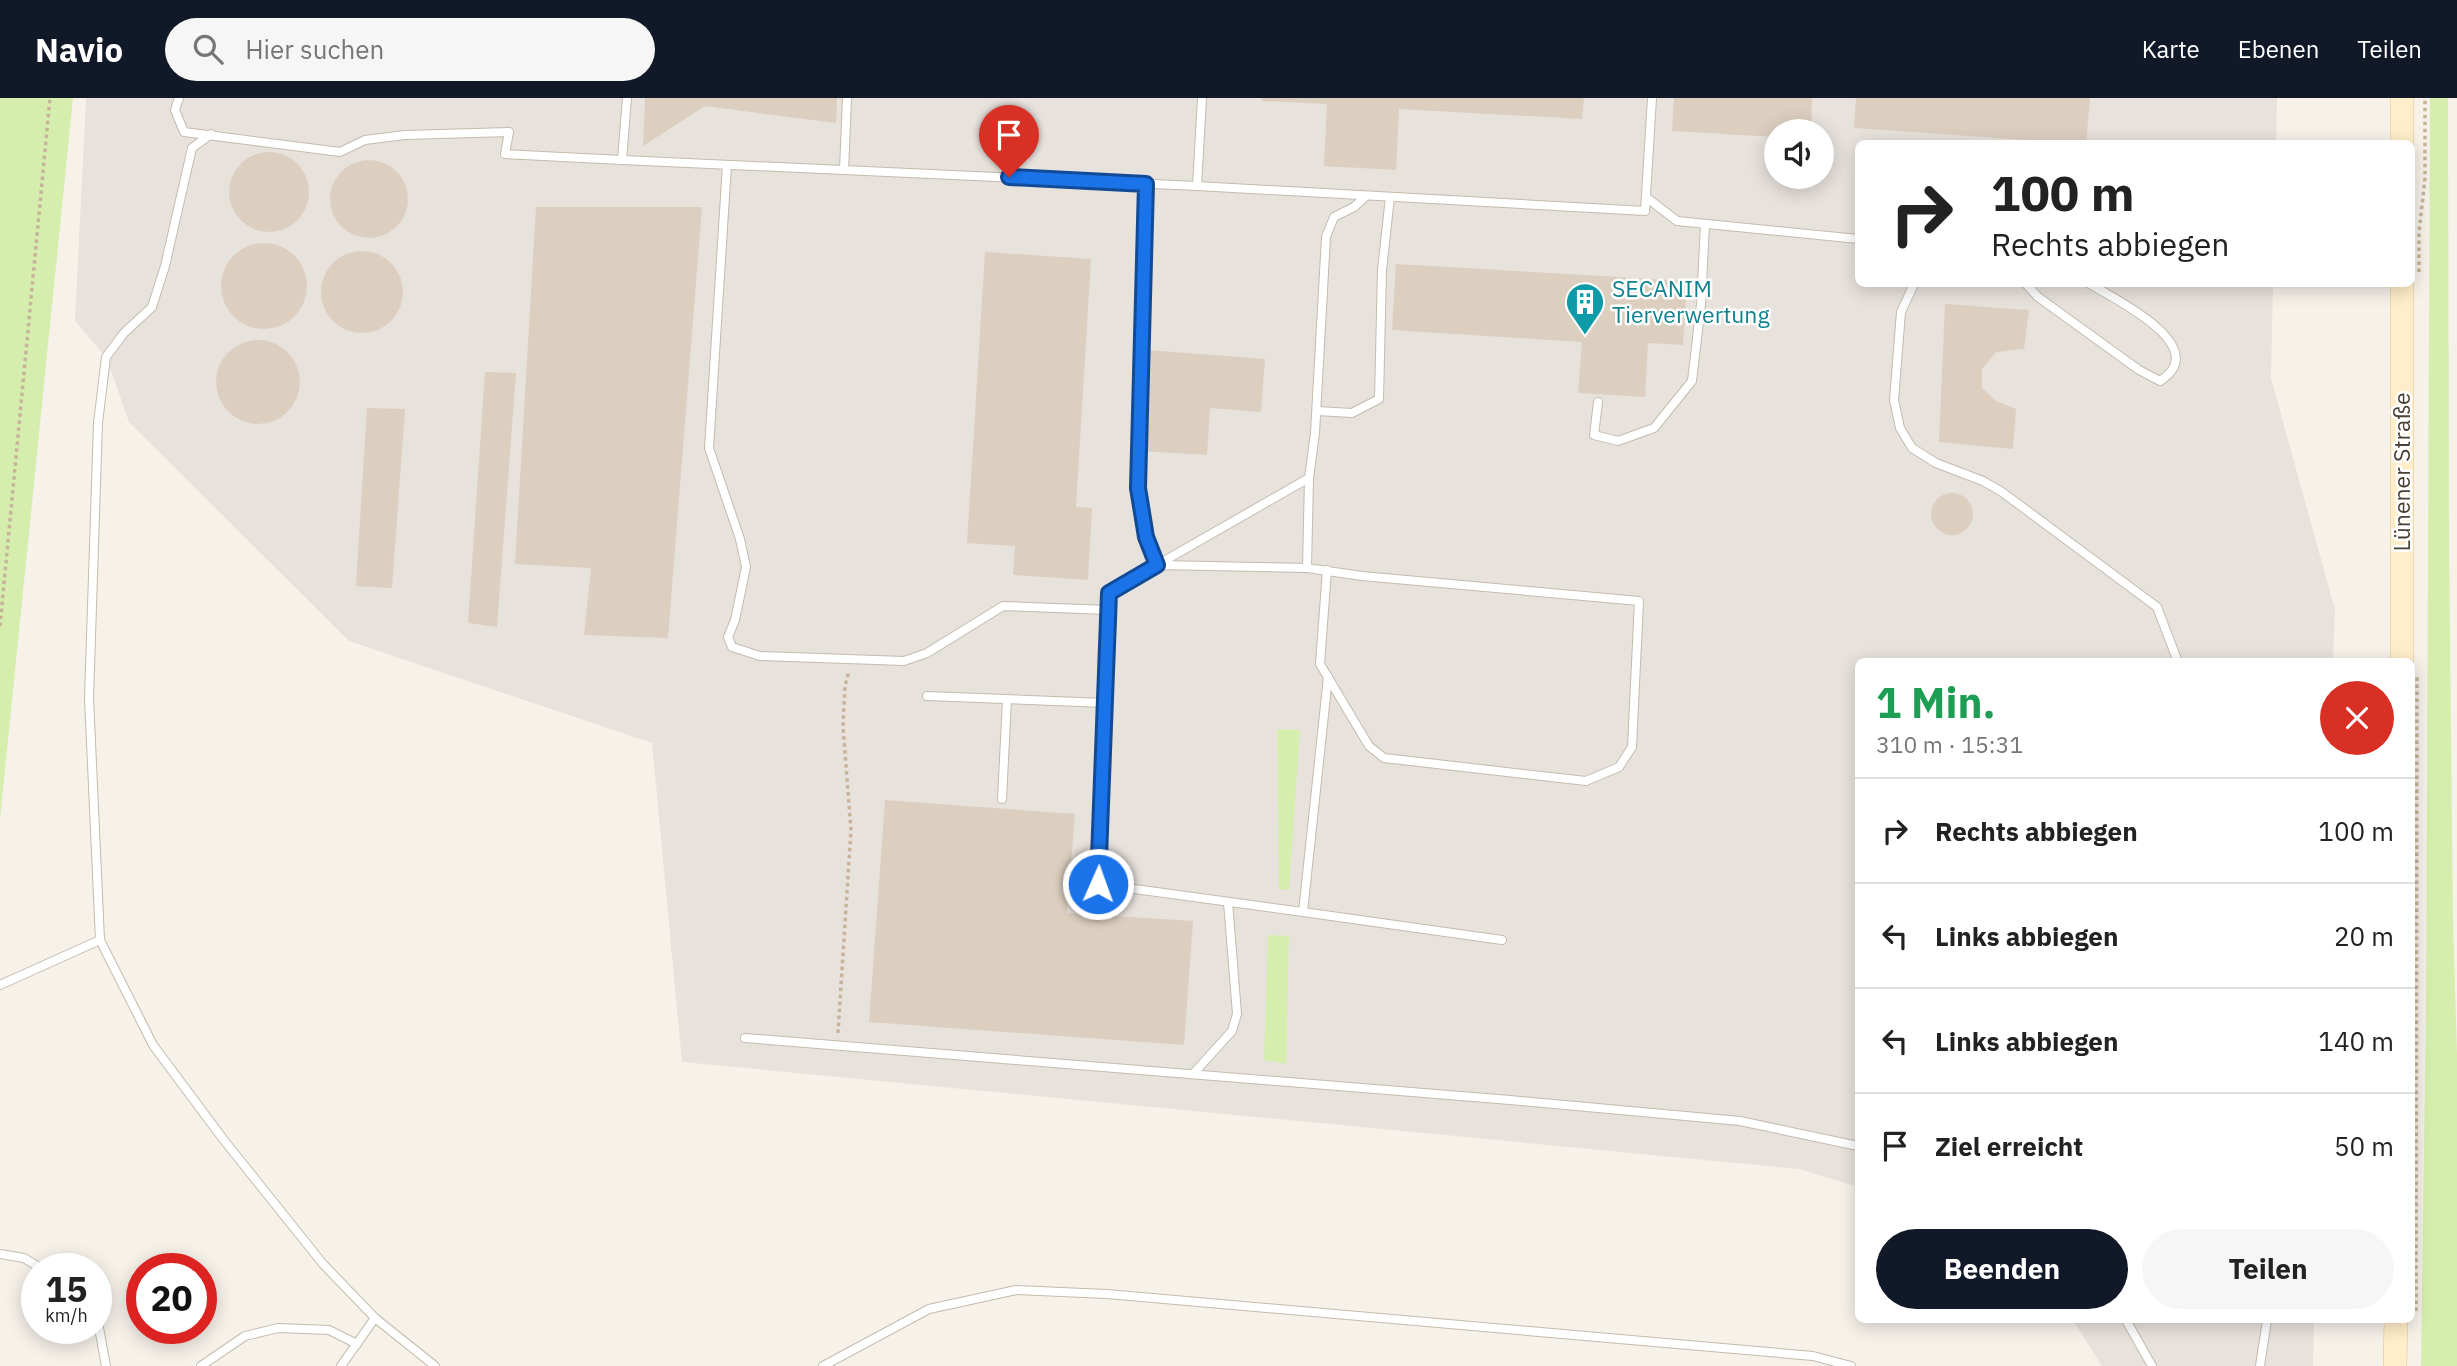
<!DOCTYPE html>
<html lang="de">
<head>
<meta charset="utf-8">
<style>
  body { margin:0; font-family:"IBM Plex Sans",sans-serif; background:#f6f6f6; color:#222; height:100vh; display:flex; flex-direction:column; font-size:26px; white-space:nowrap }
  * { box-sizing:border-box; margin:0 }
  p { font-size:23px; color:#767676 }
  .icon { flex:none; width:38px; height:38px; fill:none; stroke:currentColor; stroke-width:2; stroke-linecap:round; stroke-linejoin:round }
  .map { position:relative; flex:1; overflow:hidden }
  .sheet { position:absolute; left:1855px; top:560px; width:560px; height:665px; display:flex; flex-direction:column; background:#fff; border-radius:10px; box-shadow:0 4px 18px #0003 }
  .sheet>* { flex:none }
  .top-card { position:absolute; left:1855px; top:42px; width:560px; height:147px; border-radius:10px; box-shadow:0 4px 18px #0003; background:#fff; color:#222; overflow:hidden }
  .fabs { position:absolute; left:1764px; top:21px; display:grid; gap:14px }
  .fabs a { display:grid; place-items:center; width:70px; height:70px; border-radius:50%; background:#fff; box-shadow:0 4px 18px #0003; font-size:35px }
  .speed { position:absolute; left:21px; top:1155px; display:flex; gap:14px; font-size:35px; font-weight:700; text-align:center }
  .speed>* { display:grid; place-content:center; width:91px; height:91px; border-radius:50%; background:#fff; box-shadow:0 4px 18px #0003; line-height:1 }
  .speed small { font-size:18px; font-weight:400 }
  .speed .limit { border:10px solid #d22; background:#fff; color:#111 }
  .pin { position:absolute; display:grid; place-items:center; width:60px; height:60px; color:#fff; margin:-72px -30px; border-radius:50% 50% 50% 0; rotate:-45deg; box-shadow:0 0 7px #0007 }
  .pin .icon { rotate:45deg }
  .me { position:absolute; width:77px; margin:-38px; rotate:2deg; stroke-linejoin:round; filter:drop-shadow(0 0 5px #0008) }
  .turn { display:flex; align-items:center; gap:24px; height:147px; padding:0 21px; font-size:32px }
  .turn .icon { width:91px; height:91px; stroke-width:2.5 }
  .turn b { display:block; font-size:49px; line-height:60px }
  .round { display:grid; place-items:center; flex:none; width:74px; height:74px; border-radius:37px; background:#f6f6f6 }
  .head { display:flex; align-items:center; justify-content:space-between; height:119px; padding:0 21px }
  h1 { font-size:42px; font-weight:700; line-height:52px; color:#1e9e55 }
  .button { display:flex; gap:14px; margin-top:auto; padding:14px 21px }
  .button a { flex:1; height:80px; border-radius:42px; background:#111827; color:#fff; font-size:28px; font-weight:700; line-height:80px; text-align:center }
  .button a+a { background:#f6f6f6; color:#222 }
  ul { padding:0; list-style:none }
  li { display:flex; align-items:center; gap:21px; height:105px; padding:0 21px; border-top:2px solid #e0e0e0 }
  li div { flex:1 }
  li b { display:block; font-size:26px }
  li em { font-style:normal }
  header { display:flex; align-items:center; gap:42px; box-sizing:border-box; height:98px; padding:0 35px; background:#111827; color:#fff }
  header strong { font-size:33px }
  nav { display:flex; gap:38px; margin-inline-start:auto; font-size:24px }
  .search { width:490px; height:63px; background:#f6f6f6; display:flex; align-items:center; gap:18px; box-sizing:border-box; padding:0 24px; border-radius:38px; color:#767676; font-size:26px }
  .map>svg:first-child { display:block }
</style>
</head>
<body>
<header>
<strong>Navio</strong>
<div class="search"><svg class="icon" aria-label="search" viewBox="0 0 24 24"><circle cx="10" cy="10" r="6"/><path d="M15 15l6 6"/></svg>Hier suchen</div>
<nav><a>Karte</a><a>Ebenen</a><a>Teilen</a></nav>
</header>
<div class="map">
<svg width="2457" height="1268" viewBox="0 0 2457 1268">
  <rect width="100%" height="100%" fill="#f6f1e9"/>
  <!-- industrial -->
  <g fill="#e8e2dd" fill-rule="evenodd">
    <path d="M86 0H2277L2276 45 1858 46V186H2273L2271 280 2335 512 2333 563 1858 564V1089L1799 1071 682 964 652 645 349 543 129 324 106 259 75 223ZM1776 33H1822V79H1776Z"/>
    <path d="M2073 1222H2314L2313 1268H2102Z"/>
  </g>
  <!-- green -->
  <g fill="#d5eeae">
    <path d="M0 0H73L0 721Z"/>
    <path d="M2430 0H2448L2449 446 2453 823 2457 956V1268H2421L2426 916Z"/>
    <path d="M1277 631 1300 632 1289 792 1279 791Z"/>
    <path d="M1268 837 1289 838 1286 966 1264 962Z"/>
  </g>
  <!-- building -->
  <g fill="#dccfc0">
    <path d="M645 0H837L836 25 705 8 643 48Z"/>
    <path d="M1262 0H1584L1582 21 1399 11 1396 72 1324 68 1327 6 1262 3Z"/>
    <path d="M1674 0H1812L1811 33H1776V39L1672 33Z"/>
    <path d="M1856 0H2090L2086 46 1854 30Z"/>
    <circle cx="269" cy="94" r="40"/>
    <circle cx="369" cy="101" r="39"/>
    <path d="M536 109H702L668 540 584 537 591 470 515 466Z"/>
    <circle cx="264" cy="188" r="43"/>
    <circle cx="362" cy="194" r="41"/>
    <path d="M985 154 1091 161 1076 409 1092 410 1088 482 1013 477 1015 448 967 445Z"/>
    <path d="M1396 166 1687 183 1683 247 1648 245 1645 299 1578 295 1582 244 1392 232Z"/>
    <path d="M1945 206 2029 212 2024 251 1996 254 1982 271V290L1996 303 2016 311 2013 351 1939 344Z"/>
    <circle cx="258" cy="284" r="42"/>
    <path d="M1148 252 1265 261 1261 314 1210 310 1207 357 1141 353Z"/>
    <path d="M485 274 516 275 497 529 468 525Z"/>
    <path d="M367 310 405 311 392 490 356 488Z"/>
    <circle cx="1952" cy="416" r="21"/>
    <path d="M885 702 1075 716 1067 815 1193 823 1184 947 869 924Z"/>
  </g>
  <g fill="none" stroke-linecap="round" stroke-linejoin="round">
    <!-- lane casing -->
    <g stroke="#c5bbad" stroke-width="10">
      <g id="lane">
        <path d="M179 0 175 12 184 34 340 54 365 42 405 37 509 34 505 56 622 62 627 0"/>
        <path d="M211 36 192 50 165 168 152 209 124 235 106 259 98 325 89 600 100 842 153 947 223 1041 323 1166 375 1220 435 1268"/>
        <path d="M622 62 1197 88 1202 0"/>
        <path d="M727 67 709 350 740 441 746 469 735 522 728 539 732 549 760 558 904 563 927 555 1003 508 1108 512"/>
        <path d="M844 72 847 0"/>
        <path d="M1146 86 1138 390 1146 439 1157 467 1309 380 1315 335 1326 139 1334 119 1354 109 1366 98"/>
        <path d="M1197 88 1645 113 1652 0"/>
        <path d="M1646 99 1677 123 1858 141"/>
        <path d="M1914 186 1901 214 1894 302 1900 330 1912 350 1936 365 1983 383 2002 394 2157 509 2178 564"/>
        <path d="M2026 186 2038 199 2139 272 2160 283C2214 249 2115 201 2090 186"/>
        <path d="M1598 304 1594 337 1618 343 1654 330 1692 283 1701 206 1705 126"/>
        <path d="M1317 313 1352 315 1379 301 1382 172 1390 99"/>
        <path d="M1309 380 1307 470 1362 478 1639 503 1632 649 1619 669 1586 683 1384 660 1369 648 1320 566 1327 472"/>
        <path d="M1328 579 1303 814 1502 842"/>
        <path d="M927 598 1105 605"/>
        <path d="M1002 701 1007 602"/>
        <path d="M1303 814 1098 786 1109 495 1157 467 1307 470"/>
        <path d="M0 887 100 842"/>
        <path d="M745 940 1510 1002 1740 1023 1858 1048"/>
        <path d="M1193 976 1232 933 1237 916 1228 804"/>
        <path d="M0 1156 24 1160 42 1171"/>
        <path d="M2126 1222 2152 1268"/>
        <path d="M96 1226 99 1230 106 1268"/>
        <path d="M201 1268 245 1238 278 1230 329 1232 357 1246"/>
        <path d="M341 1268 375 1220"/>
        <path d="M823 1268 929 1211 1016 1192 1107 1196 1813 1258 1851 1268"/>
        <path d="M2260 1268 2267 1222"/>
      </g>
    </g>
    <!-- secondary casing -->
    <g stroke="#dac394" stroke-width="24">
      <g id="secondary">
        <path d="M2402 46V0"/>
        <path d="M2402 186V564"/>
        <path d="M2395 1268 2396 1222"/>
      </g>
    </g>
    <!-- path -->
    <g stroke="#c6b39a" stroke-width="3.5" stroke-dasharray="3.5 3.5" stroke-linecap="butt">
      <path d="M2419 174V134L2425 81V0"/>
      <path d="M0 528 50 0"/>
      <path d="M838 935 851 732 843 629 845 588 849 573"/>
      <path d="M2416 1213 2417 577"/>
    </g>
    <!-- lane -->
    <use href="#lane" stroke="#fff" stroke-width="8"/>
    <!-- secondary -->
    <use href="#secondary" stroke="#ffeec9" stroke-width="23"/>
  </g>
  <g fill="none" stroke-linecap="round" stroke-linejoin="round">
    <!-- route casing -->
    <g stroke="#114b97" stroke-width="18">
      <path id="route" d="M1009 79 1146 86 1138 390 1146 439 1157 467 1109 495 1098 786"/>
    </g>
    <!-- route -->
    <use href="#route" stroke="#1a73e8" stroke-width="12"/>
  </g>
  <!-- icons -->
  <defs>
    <g id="building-pin" transform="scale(2.0125)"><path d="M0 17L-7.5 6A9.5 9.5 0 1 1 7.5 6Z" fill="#0f9aa8" stroke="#fff"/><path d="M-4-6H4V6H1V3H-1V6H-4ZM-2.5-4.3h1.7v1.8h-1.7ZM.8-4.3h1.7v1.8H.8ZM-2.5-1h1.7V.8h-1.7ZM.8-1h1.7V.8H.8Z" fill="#fff"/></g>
  </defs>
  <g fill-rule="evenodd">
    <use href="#building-pin" x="1585" y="204"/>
  </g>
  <g text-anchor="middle" stroke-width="5" stroke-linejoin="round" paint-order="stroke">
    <!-- culture labels -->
    <g font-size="23" fill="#0d838f" stroke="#fff" text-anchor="start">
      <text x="1612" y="199">SECANIM<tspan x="1612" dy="26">Tierverwertung</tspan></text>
    </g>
    <!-- street labels -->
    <g font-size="23" fill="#4a4136" stroke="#fff">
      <text transform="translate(2402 374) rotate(-90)" y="8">Lünener Straße</text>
    </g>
  </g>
</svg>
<div class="fabs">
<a><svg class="icon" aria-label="sound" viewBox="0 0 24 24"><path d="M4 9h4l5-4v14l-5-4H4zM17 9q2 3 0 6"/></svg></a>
</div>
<div class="speed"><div>15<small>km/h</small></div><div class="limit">20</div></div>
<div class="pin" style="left:1009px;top:79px;background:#d93025"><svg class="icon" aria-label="arrive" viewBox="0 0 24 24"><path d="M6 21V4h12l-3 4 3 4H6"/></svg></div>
<svg class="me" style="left:1098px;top:786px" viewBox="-20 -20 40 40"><circle r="17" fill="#1a73e8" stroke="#fff" stroke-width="3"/><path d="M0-11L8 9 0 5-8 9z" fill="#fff"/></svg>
<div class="top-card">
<div class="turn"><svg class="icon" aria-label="right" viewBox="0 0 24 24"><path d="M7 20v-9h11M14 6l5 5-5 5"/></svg><div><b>100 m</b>Rechts abbiegen</div></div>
</div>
<section class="sheet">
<div class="head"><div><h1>1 Min.</h1><p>310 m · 15:31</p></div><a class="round" style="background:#d93025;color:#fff"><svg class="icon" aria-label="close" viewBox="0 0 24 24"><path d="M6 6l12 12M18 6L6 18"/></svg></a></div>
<ul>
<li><svg class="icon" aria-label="right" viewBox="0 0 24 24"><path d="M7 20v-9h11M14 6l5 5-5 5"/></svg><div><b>Rechts abbiegen</b></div><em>100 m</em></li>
<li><svg class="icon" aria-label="left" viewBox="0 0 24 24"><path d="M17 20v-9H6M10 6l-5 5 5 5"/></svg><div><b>Links abbiegen</b></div><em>20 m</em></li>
<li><svg class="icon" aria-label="left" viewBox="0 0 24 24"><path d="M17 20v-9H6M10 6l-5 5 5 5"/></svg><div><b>Links abbiegen</b></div><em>140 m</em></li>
<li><svg class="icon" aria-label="arrive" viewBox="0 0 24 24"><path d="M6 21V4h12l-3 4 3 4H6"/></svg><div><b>Ziel erreicht</b></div><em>50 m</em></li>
</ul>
<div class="button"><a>Beenden</a><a>Teilen</a></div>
</section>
</div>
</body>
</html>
